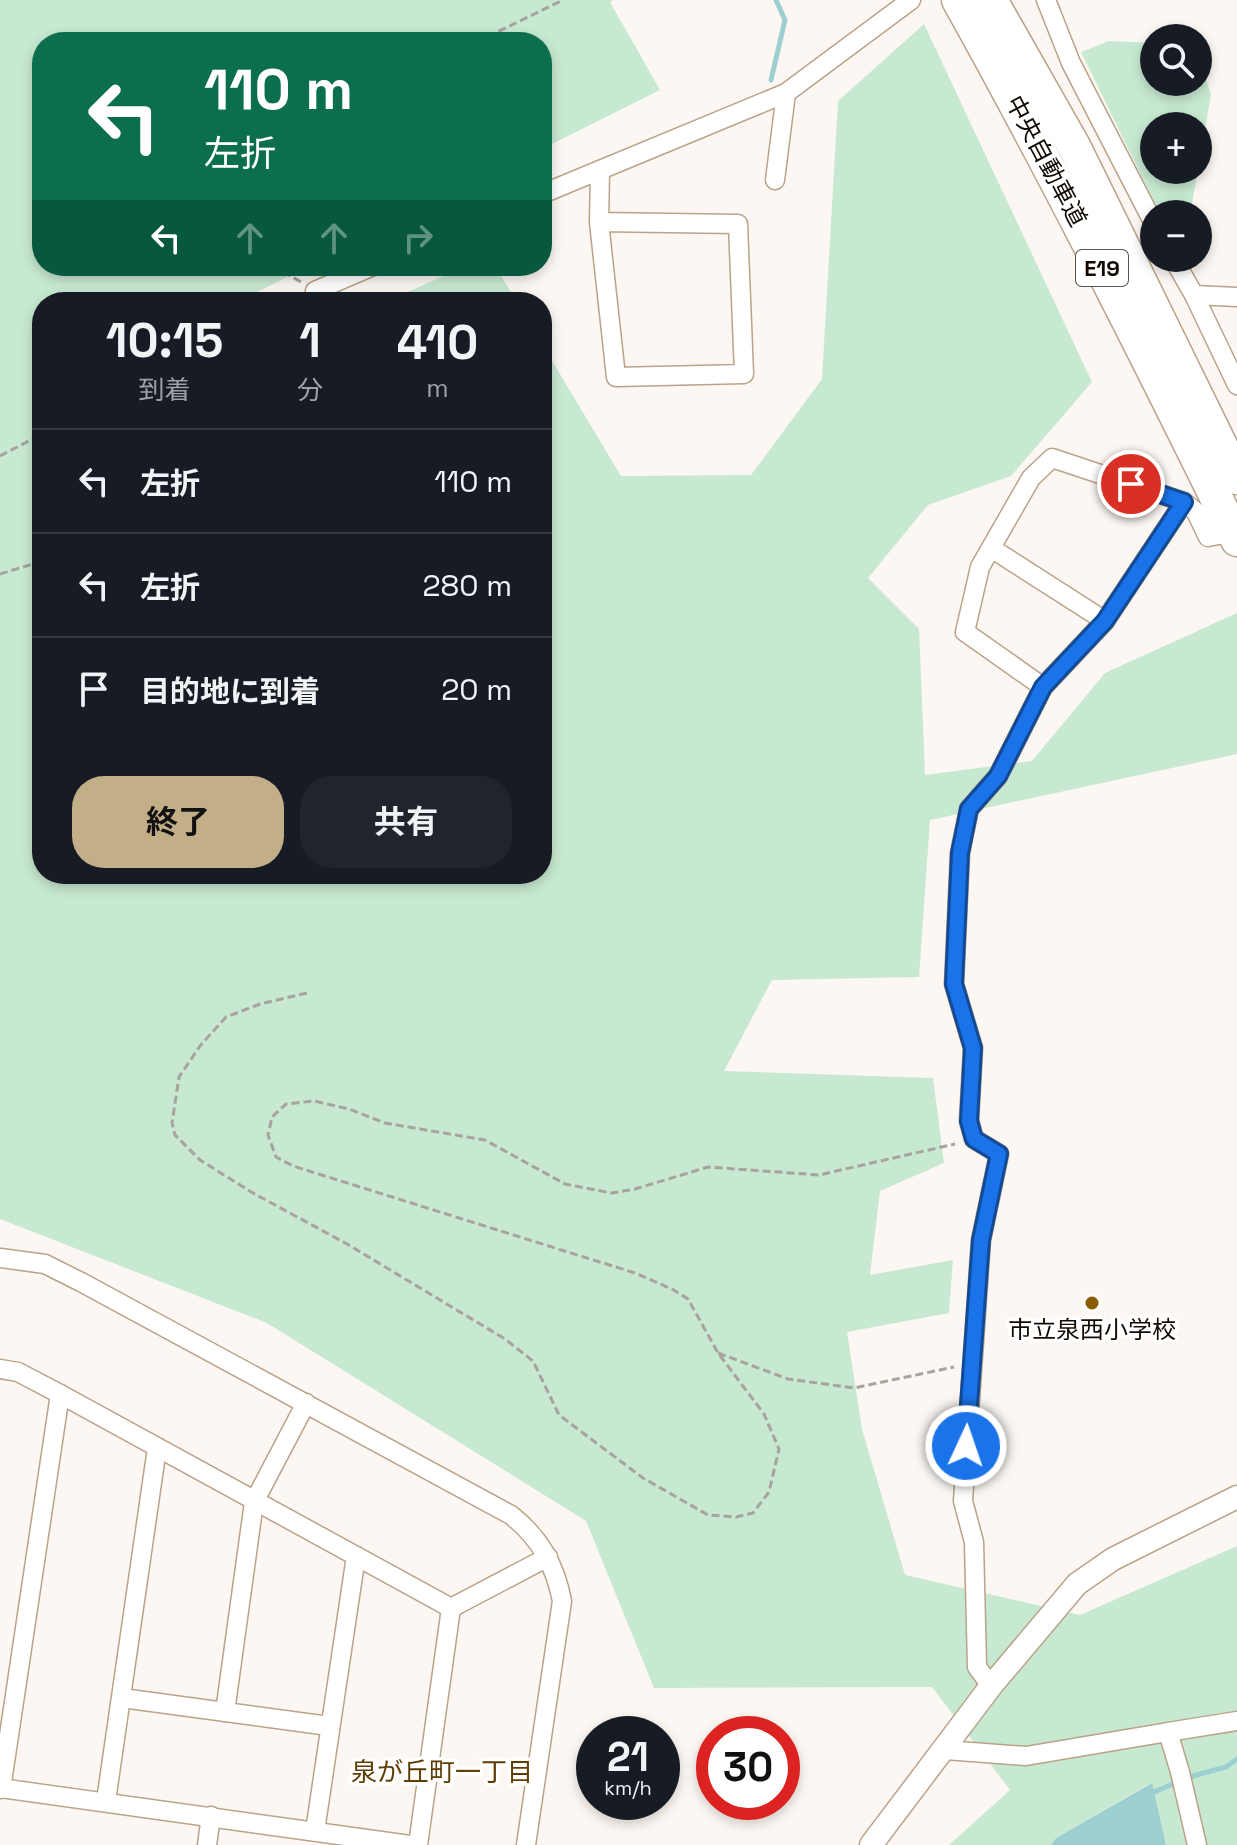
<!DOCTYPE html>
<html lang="ja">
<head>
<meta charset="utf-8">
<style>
  body { margin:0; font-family:"Space Grotesk","Noto Sans JP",sans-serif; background:#20242c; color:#f1f3f6; height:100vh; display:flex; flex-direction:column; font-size:30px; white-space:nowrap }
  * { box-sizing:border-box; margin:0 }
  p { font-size:26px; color:#9ea1a6 }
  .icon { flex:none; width:44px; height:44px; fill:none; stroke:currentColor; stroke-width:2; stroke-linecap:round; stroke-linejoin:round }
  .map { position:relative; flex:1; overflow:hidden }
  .drawer { position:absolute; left:32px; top:292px; width:520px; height:592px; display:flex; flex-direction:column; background:#171b24; border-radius:32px; box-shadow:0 4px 12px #0003 }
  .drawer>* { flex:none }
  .top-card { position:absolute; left:32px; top:32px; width:520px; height:244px; border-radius:32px; box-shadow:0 4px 12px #0003; background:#0b6e4f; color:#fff; overflow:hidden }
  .buttons { position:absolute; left:1140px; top:24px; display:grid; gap:16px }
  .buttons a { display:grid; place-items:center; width:72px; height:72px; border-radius:50%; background:#171b24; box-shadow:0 4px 12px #0003; font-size:40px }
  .speed { position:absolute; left:576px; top:1716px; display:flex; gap:16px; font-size:40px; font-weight:700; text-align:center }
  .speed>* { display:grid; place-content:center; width:104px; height:104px; border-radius:50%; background:#171b24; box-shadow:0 4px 12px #0003; line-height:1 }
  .speed small { font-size:20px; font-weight:400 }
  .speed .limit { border:12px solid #d22; background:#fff; color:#111 }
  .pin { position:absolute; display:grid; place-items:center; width:68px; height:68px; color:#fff; margin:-34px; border:4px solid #fff; border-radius:50%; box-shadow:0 2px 8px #0007 }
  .me { position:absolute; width:88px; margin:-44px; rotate:3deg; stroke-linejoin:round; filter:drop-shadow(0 0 6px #0008) }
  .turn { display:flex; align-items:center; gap:28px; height:168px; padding:0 40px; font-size:36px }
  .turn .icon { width:104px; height:104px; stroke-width:2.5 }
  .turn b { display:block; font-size:56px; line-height:68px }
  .lanes { display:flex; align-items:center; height:76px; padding:0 40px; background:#0003; justify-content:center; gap:40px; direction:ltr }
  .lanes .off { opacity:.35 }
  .eta { display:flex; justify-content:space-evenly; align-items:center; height:136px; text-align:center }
  .eta b { font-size:48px; font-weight:700; line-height:56px }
  .primary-button { display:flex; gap:16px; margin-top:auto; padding:16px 40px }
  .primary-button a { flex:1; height:92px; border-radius:32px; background:#c3af87; color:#111; font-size:32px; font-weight:700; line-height:92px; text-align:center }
  .primary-button a+a { background:#20242c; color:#f1f3f6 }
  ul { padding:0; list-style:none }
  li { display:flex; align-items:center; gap:24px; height:104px; padding:0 40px; border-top:2px solid #363941 }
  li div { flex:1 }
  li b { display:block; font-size:30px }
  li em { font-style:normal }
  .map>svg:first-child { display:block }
</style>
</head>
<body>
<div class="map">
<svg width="1237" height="1845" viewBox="0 0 1237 1845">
  <rect width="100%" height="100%" fill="#fcf7f2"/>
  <!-- green -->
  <g fill="#c7e9d1">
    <path d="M0 0H613L610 2 660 90 542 149V42H42V266H309L237 302H42V874H542V344L621 476 751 475 822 379 838 101 924 24 1092 382 1011 476 928 505 868 578 919 629 925 775 1032 761 1105 673 1237 613V754L930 820 919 977 772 980 724 1071 933 1078 944 1163 880 1191 870 1275 953 1260 949 1313 847 1332 862 1429 905 1575 1080 1615 1237 1546V1845H1166L1151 1783 1056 1838 1051 1845H949L1010 1790 932 1687 654 1688 586 1521 267 1323 0 1219Z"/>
    <path d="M1109 41 1154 43V82H1198V57L1211 94 1198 170V126H1154V170H1198L1190 214H1160L1081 52Z"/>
    <path d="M466 266H495L517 302H385Z"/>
  </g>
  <!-- water -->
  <path fill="#9dcfd1" d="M1152 1783 1166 1845H1051L1056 1838Z"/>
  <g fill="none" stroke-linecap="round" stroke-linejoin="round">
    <!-- stream -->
    <g stroke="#9dcfd1" stroke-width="5">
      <path d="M771 80 785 20 776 0"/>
      <path d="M1154 1792 1189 1777 1226 1767 1237 1759"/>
    </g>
    <!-- minor casing -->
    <g stroke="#b9a389" stroke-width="21">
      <g id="minor">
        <path d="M1046 0 1071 63 1154 224"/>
        <path d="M775 180 786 93"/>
        <path d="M542 194 786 93 911 0"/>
        <path d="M599 222 738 224 744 374 616 377 599 222 600 170"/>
        <path d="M1173 258 1194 295 1237 385"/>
        <path d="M315 291 373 266"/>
        <path d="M1194 295 1237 297"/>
        <path d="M991 548 1105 621"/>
        <path d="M1043 687 965 632 980 567 1031 478 1052 458 1184 502 1196 512 1208 537 1224 534"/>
        <path d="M0 1258 45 1264 81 1282 511 1515C540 1538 555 1565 562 1601L526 1845"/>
        <path d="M0 1369 18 1372 60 1394 451 1608"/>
        <path d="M451 1608 548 1557"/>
        <path d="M991 1686 977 1667 974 1542 963 1501 981 1240 999 1154 974 1139 969 1121 973 1048 954 984 960 853 969 809 998 776 1043 687 1105 621 1184 502"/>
        <path d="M122 1698 329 1726"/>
        <path d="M225 1712 254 1502 306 1403"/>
        <path d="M1168 1732 1237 1721"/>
        <path d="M945 1750 1026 1756 1168 1732 1180 1772 1197 1845"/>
        <path d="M0 1788 410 1845"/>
        <path d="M1 1789 60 1394"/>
        <path d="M106 1801 157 1448"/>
        <path d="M315 1831 356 1556"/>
        <path d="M207 1845 211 1816"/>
        <path d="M418 1845 451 1608"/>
      </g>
    </g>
    <!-- tertiary casing -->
    <g stroke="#b9a389" stroke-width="25">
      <path id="tertiary" d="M871 1845 991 1686 1077 1584 1113 1559 1237 1497"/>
    </g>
    <!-- motorway casing -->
    <g stroke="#b9a389" stroke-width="35">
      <g id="motorway">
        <path d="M958 0C1057 177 1148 358 1237 540"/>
        <path d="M991 0 1075 148 1237 478"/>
      </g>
    </g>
    <!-- path -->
    <g stroke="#a8a39d" stroke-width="3" stroke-dasharray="8 4" stroke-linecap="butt">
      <path d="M477 42 563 0"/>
      <path d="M273 266 301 282"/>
      <path d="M276 302 299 295"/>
      <path d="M0 456 42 434"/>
      <path d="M0 574 33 564 42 556"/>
      <path d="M307 993 260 1004 226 1017 200 1046 179 1077 172 1123 175 1135 200 1160 253 1193 347 1244 505 1339 533 1361 559 1415 643 1478 708 1515 736 1517 753 1513 769 1492 779 1449 764 1414 718 1353 688 1299 672 1289 635 1273 293 1166 276 1157 268 1135 272 1117 286 1104 314 1101 349 1109 385 1123 485 1140 565 1184 612 1193 635 1189 708 1167 819 1175 955 1144"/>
      <path d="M718 1353 788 1379 854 1388 954 1367"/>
    </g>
    <!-- minor -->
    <use href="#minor" stroke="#fff" stroke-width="18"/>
    <!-- tertiary -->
    <use href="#tertiary" stroke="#fff" stroke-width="22"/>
    <!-- motorway -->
    <use href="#motorway" stroke="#fff" stroke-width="32"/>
  </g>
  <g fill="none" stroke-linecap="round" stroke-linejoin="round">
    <!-- route casing -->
    <g stroke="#114b97" stroke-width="20">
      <path id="route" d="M966 1446 981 1240 999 1154 974 1139 969 1121 973 1048 954 984 960 853 969 809 998 776 1043 687 1105 621 1184 502 1131 484"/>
    </g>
    <!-- route -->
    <use href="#route" stroke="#1a73e8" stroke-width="14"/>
  </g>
  <!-- markers -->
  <circle fill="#8a5b00" stroke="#fff" stroke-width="3" cx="1092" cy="1303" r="8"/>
  <g text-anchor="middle" stroke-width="7" stroke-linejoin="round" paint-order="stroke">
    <!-- shield labels -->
    <rect fill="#fff" stroke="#58544f" stroke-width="2" x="1076" y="250" width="52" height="36" rx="6"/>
    <g font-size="22" font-weight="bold" fill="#110a03">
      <text x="1102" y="276">E19</text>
    </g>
    <!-- street labels -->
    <g font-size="24" fill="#110a03" stroke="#fff">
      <text transform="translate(1046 161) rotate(62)" y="8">中央自動車道</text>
    </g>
    <!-- poi labels -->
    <g font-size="24" fill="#110a03" stroke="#fff">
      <text x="1092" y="1338">市立泉西小学校</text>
    </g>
    <!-- neighbourhood labels -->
    <g font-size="26" fill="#5d3d03" stroke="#fff">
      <text x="442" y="1781">泉が丘町一丁目</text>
    </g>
  </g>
</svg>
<div class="buttons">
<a><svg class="icon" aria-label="search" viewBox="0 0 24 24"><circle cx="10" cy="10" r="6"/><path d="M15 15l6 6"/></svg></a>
<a>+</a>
<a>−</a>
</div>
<div class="speed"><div>21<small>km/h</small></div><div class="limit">30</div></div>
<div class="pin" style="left:1131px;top:484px;background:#d93025"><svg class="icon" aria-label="arrive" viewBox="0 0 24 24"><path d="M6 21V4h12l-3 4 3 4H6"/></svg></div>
<svg class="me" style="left:966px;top:1446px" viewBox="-20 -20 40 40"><circle r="17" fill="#1a73e8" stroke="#fff" stroke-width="3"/><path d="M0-11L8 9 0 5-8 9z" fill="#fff"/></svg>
<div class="top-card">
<div class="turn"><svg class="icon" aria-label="left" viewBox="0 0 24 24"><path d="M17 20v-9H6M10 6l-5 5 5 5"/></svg><div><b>110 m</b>左折</div></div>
<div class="lanes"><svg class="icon" aria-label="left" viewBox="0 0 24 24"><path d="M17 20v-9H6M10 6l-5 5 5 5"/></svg><svg class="icon off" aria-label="ahead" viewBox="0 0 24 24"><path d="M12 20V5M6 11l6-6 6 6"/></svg><svg class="icon off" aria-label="ahead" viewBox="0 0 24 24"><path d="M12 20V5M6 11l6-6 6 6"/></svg><svg class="icon off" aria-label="right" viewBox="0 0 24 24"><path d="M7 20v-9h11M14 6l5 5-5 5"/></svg></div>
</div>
<section class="drawer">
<div class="eta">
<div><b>10:15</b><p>到着</p></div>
<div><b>1</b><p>分</p></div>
<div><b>410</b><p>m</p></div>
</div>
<ul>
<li><svg class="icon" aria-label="left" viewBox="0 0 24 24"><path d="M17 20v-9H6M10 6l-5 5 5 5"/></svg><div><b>左折</b></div><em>110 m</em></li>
<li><svg class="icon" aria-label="left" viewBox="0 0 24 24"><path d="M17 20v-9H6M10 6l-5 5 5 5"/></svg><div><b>左折</b></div><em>280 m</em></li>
<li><svg class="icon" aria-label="arrive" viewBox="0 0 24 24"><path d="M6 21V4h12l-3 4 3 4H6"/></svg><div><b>目的地に到着</b></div><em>20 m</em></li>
</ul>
<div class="primary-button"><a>終了</a><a>共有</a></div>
</section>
</div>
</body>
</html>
